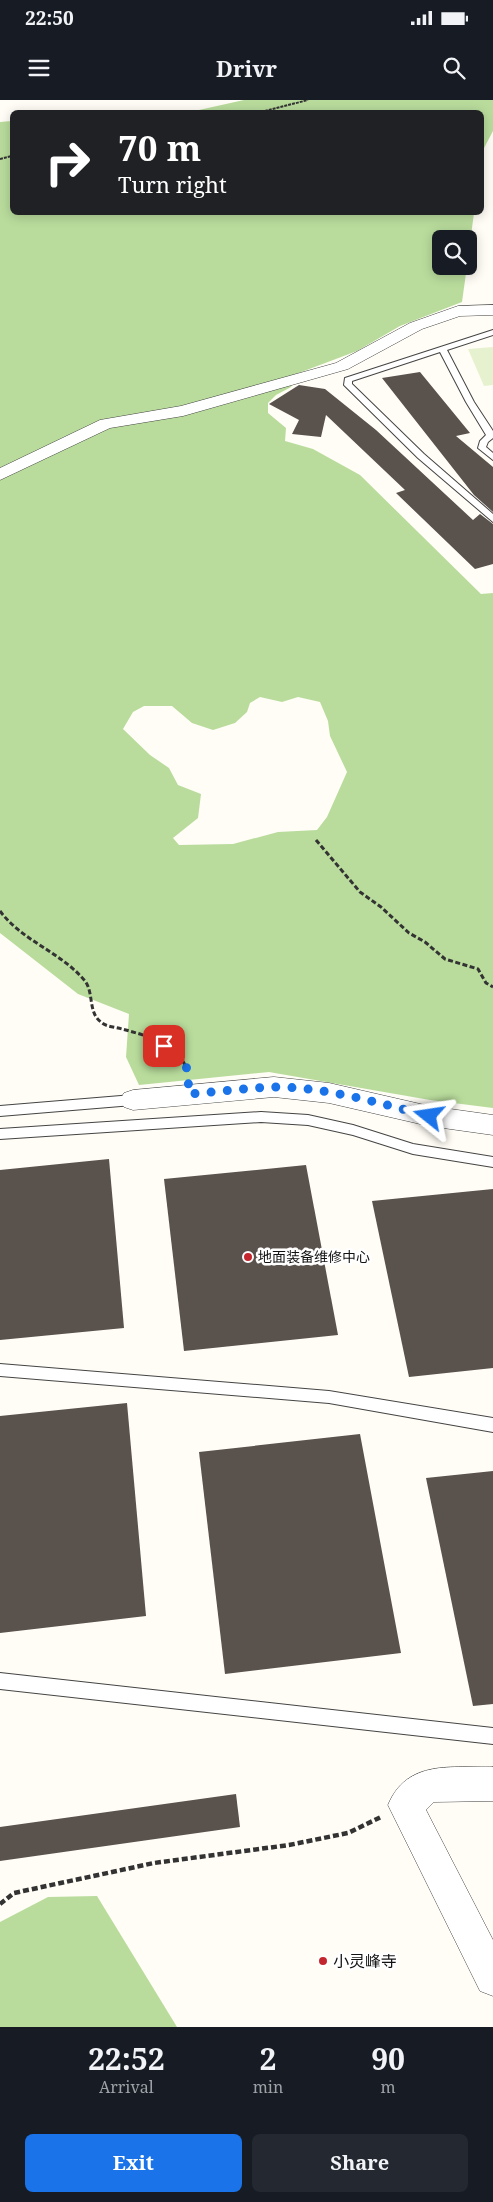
<!DOCTYPE html>
<html lang="en">
<head>
<meta charset="utf-8">
<style>
  body { margin:0; font-family:"Noto Serif","Noto Sans SC",serif; background:#242831; color:#f1f3f6; height:100vh; display:flex; flex-direction:column; font-size:19px; white-space:nowrap }
  * { box-sizing:border-box; margin:0 }
  p { font-size:16px; color:#9ea1a6 }
  .icon { flex:none; width:28px; height:28px; fill:none; stroke:currentColor; stroke-width:2; stroke-linecap:round; stroke-linejoin:round }
  .map { position:relative; height:1927px; overflow:hidden }
  .details { display:flex; flex-direction:column; background:#171b24; flex:1 }
  .details>* { flex:none }
  .guide { position:absolute; left:10px; top:10px; width:474px; height:105px; border-radius:8px; box-shadow:0 2px 12px #0003; background:#202124; color:#fff; overflow:hidden }
  .controls { position:absolute; left:432px; top:130px; display:grid; gap:10px }
  .controls a { display:grid; place-items:center; width:45px; height:45px; border-radius:8px; background:#171b24; box-shadow:0 2px 12px #0003; font-size:25px }
  .pin { position:absolute; display:grid; place-items:center; width:42px; height:42px; color:#fff; margin:-21px; border-radius:10px; box-shadow:0 2px 8px #0006 }
  .me { position:absolute; width:55px; margin:-28px; rotate:285deg; stroke-linejoin:round; filter:drop-shadow(0 0 4px #0008) }
  .turn { display:flex; align-items:center; gap:18px; height:105px; padding:0 25px; font-size:22px }
  .turn .icon { width:65px; height:65px; stroke-width:2.5 }
  .turn b { display:block; font-size:35px; line-height:42px }
  .eta { display:flex; justify-content:space-evenly; align-items:center; height:85px; text-align:center }
  .eta b { font-size:30px; font-weight:700; line-height:35px }
  .action { display:flex; gap:10px; margin-top:auto; padding:10px 25px }
  .action a { flex:1; height:58px; border-radius:8px; background:#1a73e8; color:#fff; font-size:20px; font-weight:700; line-height:58px; text-align:center }
  .action a+a { background:#242831; color:#f1f3f6 }
  .status { display:flex; justify-content:space-between; align-items:center; height:35px; padding:0 25px; background:#171b24; direction:ltr }
  .status svg { height:14px; fill:currentColor }
  header { display:flex; justify-content:space-between; align-items:center; height:65px; padding:0 25px; background:#171b24; font-size:22px; font-weight:700 }
  .map>svg:first-child { display:block }
</style>
</head>
<body>
<div class="status"><b>22:50</b><svg viewBox="0 0 49 12"><path d="M0 12V9h3v3zM5 12V6h3v6zM10 12V3h3v9zM15 12V0h3v12zM26 1h20v11H26zM47 4h2v5h-2z"/></svg></div>
<header><svg class="icon" aria-label="menu" viewBox="0 0 24 24"><path d="M4 6h16M4 12h16M4 18h16"/></svg>Drivr<svg class="icon" aria-label="search" viewBox="0 0 24 24"><circle cx="10" cy="10" r="6"/><path d="M15 15l6 6"/></svg></header>
<div class="map">
<svg width="493" height="1927" viewBox="0 0 493 1927">
  <rect width="100%" height="100%" fill="#fffdf5"/>
  <!-- forest -->
  <g fill="#b9dc9c" fill-rule="evenodd">
    <path d="M244 0H493V31L483 50 481 60V12H190Z"/>
    <path d="M12 21V112L474 113 469 150V139H441V166H467L462 202 400 226 357 251 296 274 291 287 276 295 268 303V313L286 328 285 341 313 349 360 375 481 494 493 493V1008L430 1000 269 972 139 985 126 957 129 914 78 894 0 833V22ZM260 597 282 602 298 597 320 602 328 621 330 636 347 672 327 717 317 730 278 732 233 744 179 745 173 738 198 718 201 694 178 685 169 668 150 655 123 629 133 612 144 606H172L192 623 213 630 235 623 247 612 250 603Z"/>
    <path d="M97 1796 177 1927H0V1822L48 1797Z"/>
  </g>
  <!-- pitch -->
  <path fill="#e6f2cf" d="M493 247V285L484 286 468 249Z"/>
  <!-- building -->
  <g fill="#5a524d">
    <path d="M420 272 470 333 456 336 493 367V412L474 395 382 278Z"/>
    <path d="M299 285 325 289 376 330 473 420 480 414 493 424V464L475 469 396 393 405 390 326 315 321 337 292 334 299 320 269 304Z"/>
    <path d="M109 1059 124 1228 0 1240V1070Z"/>
    <path d="M306 1065 338 1235 184 1251 164 1079Z"/>
    <path d="M493 1089V1268L409 1277 372 1101Z"/>
    <path d="M127 1303 146 1516 0 1533V1316Z"/>
    <path d="M360 1334 401 1553 225 1574 199 1352Z"/>
    <path d="M493 1371V1604L473 1606 426 1378Z"/>
    <path d="M236 1694 240 1727 0 1761V1727Z"/>
  </g>
  <g fill="none" stroke-linecap="round" stroke-linejoin="round">
    <!-- lane casing -->
    <g stroke="#444" stroke-width="2">
      <g id="lane">
        <path d="M493 230V235L447 250 474 302 493 331V338L488 342 486 347 493 353V360L478 348 480 341 486 335 466 302 440 252 352 281V284L424 354 493 414V422L418 358 344 285 345 278Z"/>
        <path d="M133 995 138 997 139 1000 138 1003 133 1005 0 1016V1006Z"/>
        <path d="M261 1012 308 1015 353 1025 413 1044 493 1057V1067L413 1054 353 1035 308 1025 261 1022 0 1039V1029Z"/>
        <path d="M0 1264 329 1291 493 1318V1332L329 1303 0 1276Z"/>
        <path d="M0 1573 493 1628V1644L0 1589Z"/>
      </g>
    </g>
    <!-- street casing -->
    <g stroke="#444" stroke-width="1">
      <g id="street">
        <path d="M493 205V215L460 216 422 229 348 269 183 316 110 328 0 380V368L100 320 181 306 336 263 410 223 458 206Z"/>
        <path d="M274 977 329 983 429 1006 493 1015V1035L429 1026 329 1003 274 997 133 1010 124 1007 120 1000 124 993 133 990Z"/>
        <path d="M493 1667V1701L434 1702 426 1710 493 1840V1896L480 1891 388 1705C407 1659 452 1668 493 1667Z"/>
      </g>
    </g>
    <!-- path-far2 -->
    <g stroke="#333" stroke-width="2" stroke-dasharray="3 1" stroke-linecap="butt">
      <path d="M261 12 308 0"/>
      <path d="M0 59 12 56"/>
    </g>
    <!-- path-far1 -->
    <g stroke="#333" stroke-width="3" stroke-dasharray="5 2.5" stroke-linecap="butt">
      <path d="M316 740 360 792 381 807 409 833 425 842 445 859 478 869 486 883 493 887"/>
      <path d="M0 811C22 841 61 852 85 881 94 893 88 913 101 922 106 927 115 927 122 929 148 936 180 944 188 973"/>
    </g>
    <!-- path -->
    <path stroke="#333" stroke-width="4.5" stroke-dasharray="6 3" stroke-linecap="butt" d="M0 1804 14 1793 154 1763 289 1745 348 1733 381 1717"/>
    <!-- lane -->
    <use href="#lane" fill="#fff" fill-rule="evenodd"/>
    <!-- street -->
    <use href="#street" fill="#fff" fill-rule="evenodd"/>
  </g>
  <g fill="none" stroke-linecap="round" stroke-linejoin="round">
    <!-- route -->
    <path stroke="#1a73e8" stroke-width="9" stroke-dasharray="0 16.2" d="M164 946C190 959 187 967 189 994 217 992 246 988 274 987 326 987 379 1003 429 1016"/>
  </g>
  <!-- markers -->
  <g fill="#c4262e" stroke="#fff" stroke-width="2">
    <circle cx="248" cy="1157" r="5"/>
    <circle cx="323" cy="1861" r="5"/>
  </g>
  <g text-anchor="middle" stroke-width="5" stroke-linejoin="round" paint-order="stroke">
    <!-- poi labels -->
    <g font-size="14" fill="#111" stroke="#fff" text-anchor="start">
      <text x="258" y="1162">地面装备维修中心</text>
    </g>
    <!-- near-poi labels -->
    <g font-size="16" fill="#111" stroke="#fff" text-anchor="start">
      <text x="333" y="1867">小灵峰寺</text>
    </g>
  </g>
</svg>
<div class="controls">
<a><svg class="icon" aria-label="search" viewBox="0 0 24 24"><circle cx="10" cy="10" r="6"/><path d="M15 15l6 6"/></svg></a>
</div>
<div class="pin" style="left:164px;top:946px;background:#d93025"><svg class="icon" aria-label="arrive" viewBox="0 0 24 24"><path d="M6 21V4h12l-3 4 3 4H6"/></svg></div>
<svg class="me" style="left:429px;top:1016px" viewBox="-20 -20 40 40"><path d="M0-17L14 15 0 8-14 15z" fill="#1a73e8" stroke="#fff" stroke-width="4"/></svg>
<div class="guide">
<div class="turn"><svg class="icon" aria-label="right" viewBox="0 0 24 24"><path d="M7 20v-9h11M14 6l5 5-5 5"/></svg><div><b>70 m</b>Turn right</div></div>
</div>
</div>
<section class="details">
<div class="eta">
<div><b>22:52</b><p>Arrival</p></div>
<div><b>2</b><p>min</p></div>
<div><b>90</b><p>m</p></div>
</div>
<div class="action"><a>Exit</a><a>Share</a></div>
</section>
</body>
</html>
